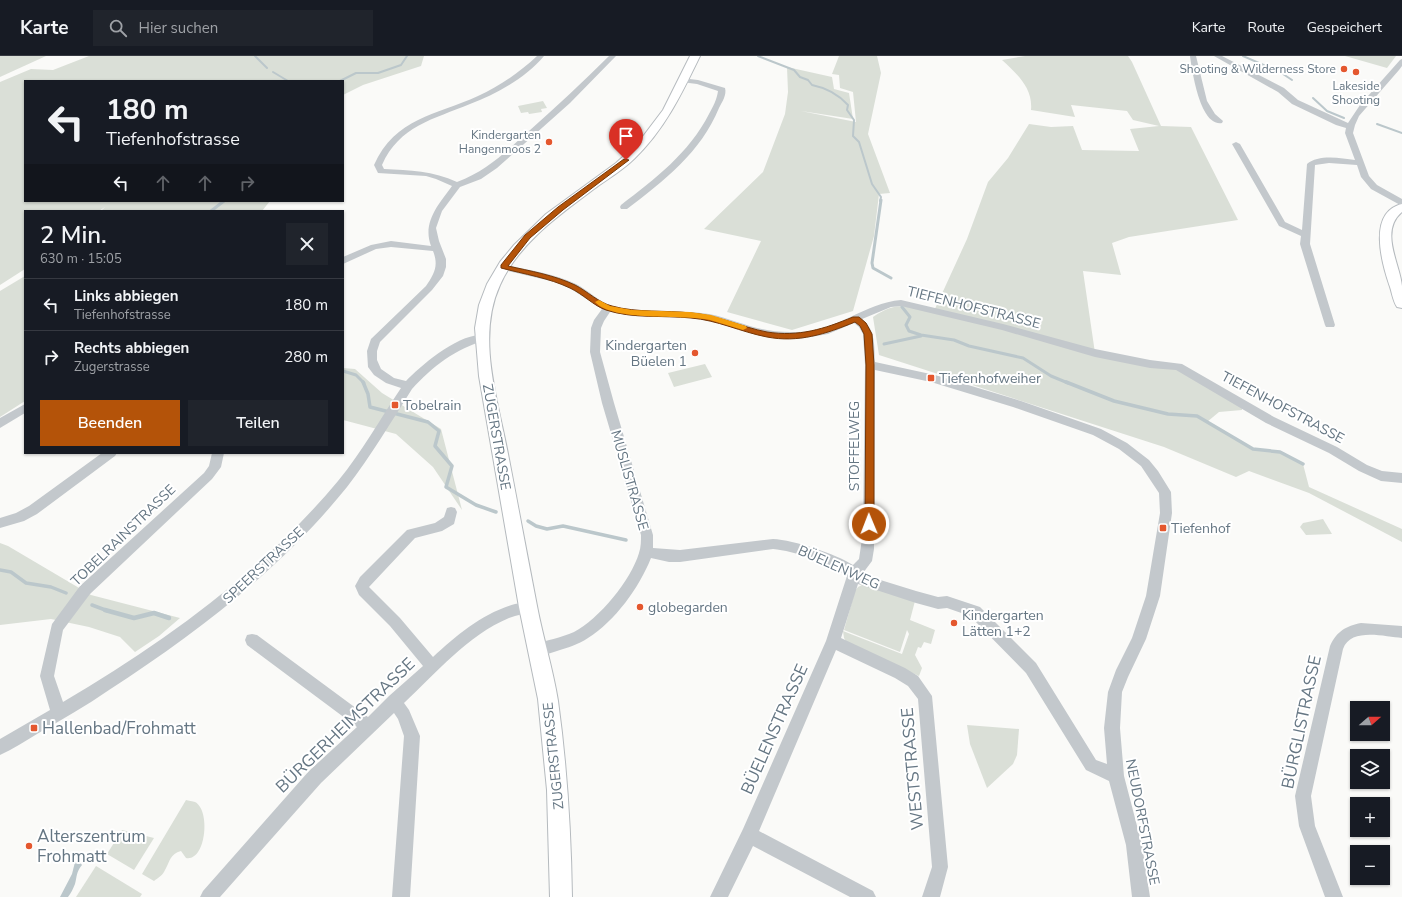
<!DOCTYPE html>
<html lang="de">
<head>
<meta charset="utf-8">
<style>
  body { margin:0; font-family:"Nunito Sans",sans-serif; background:#20242c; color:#f1f3f6; height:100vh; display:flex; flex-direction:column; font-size:15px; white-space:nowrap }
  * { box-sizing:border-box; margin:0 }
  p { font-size:13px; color:#9ea1a6 }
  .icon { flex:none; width:22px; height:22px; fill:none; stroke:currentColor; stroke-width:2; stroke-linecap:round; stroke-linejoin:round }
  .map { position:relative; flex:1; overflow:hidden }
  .side { position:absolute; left:24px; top:154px; width:320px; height:244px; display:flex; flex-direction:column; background:#171b24; border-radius:0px; box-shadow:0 1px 3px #0004 }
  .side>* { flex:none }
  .top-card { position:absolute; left:24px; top:24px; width:320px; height:122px; border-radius:0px; box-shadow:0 1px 3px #0004; background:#171b24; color:#f1f3f6; overflow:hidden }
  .needle { width:26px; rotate:70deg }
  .buttons { position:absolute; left:1350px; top:645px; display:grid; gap:8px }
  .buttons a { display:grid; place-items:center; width:40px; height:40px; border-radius:0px; background:#171b24; box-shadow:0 1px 3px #0004; font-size:20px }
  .pin { position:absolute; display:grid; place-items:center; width:34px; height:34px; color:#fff; margin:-41px -17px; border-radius:50% 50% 50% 0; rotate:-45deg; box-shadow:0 0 4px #0007 }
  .pin .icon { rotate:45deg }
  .me { position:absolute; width:44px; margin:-22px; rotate:359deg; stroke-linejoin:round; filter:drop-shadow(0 0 3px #0008) }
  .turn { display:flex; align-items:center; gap:14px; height:84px; padding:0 16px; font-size:18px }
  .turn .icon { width:52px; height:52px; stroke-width:2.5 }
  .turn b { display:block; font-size:28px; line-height:34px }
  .lanes { display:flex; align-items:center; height:38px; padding:0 16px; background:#0003; justify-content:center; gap:20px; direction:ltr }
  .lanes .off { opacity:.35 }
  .round { display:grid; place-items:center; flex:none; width:42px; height:42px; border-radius:0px; background:#20242c }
  .summary { display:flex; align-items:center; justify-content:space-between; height:68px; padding:0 16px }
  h1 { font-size:24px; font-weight:600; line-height:30px }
  .cta { display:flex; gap:8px; margin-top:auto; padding:8px 16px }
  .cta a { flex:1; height:46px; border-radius:0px; background:#b45309; color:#fff; font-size:16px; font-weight:600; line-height:46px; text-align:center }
  .cta a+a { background:#20242c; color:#f1f3f6 }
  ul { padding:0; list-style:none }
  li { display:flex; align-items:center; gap:12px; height:52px; padding:0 16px; border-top:1px solid #363941 }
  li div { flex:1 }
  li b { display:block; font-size:15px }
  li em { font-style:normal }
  header { display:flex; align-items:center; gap:24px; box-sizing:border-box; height:56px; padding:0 20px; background:#171b24; border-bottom:1px solid #363941 }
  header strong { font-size:19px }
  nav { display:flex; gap:22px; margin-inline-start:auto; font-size:14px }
  .search { width:280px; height:36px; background:#20242c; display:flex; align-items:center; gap:10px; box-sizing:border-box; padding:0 14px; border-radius:0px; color:#9ea1a6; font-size:15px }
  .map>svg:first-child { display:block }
</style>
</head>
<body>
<header>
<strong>Karte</strong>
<div class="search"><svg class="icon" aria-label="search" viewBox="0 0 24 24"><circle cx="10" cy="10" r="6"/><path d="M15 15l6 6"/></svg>Hier suchen</div>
<nav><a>Karte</a><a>Route</a><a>Gespeichert</a></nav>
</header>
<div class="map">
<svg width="1402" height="841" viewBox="0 0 1402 841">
  <rect width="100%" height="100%" fill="#fafaf8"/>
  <!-- green -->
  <g fill="#dadfd7">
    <path d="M0 0H46L0 21Z"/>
    <path d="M89 0H424L421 10 363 29 343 39V25H25V145H270L262 155H101L105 151 99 155H25V213L0 229V26L31 13 53 14Z"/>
    <path d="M839 0H877L881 17 868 78 890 137 879 138 874 180 853 255 792 274 727 256 761 185 704 173 763 116 785 58 788 36 787 11 832 21 834 33 849 37 853 63 801 55 856 66 853 36 840 32 839 19 832 18Z"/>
    <path d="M1025 0H1128L1132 6 1161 70 1191 71 1238 164 1129 181 1112 187 1121 219 1083 215 1095 297 1178 311 1242 348V354L1219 356 1207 366 1253 393 1280 396 1303 408 1309 431 1402 473V486L1309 437 1249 415 1236 421 1164 391 879 299 873 261C897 245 908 250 934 255L967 183 988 126 1008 102 1029 68 1051 71 1073 70 1082 94 1139 95 1130 73 1159 70 1133 64 1127 55 1071 49 1075 61 1031 54C1033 32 1017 18 1002 4Z"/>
    <path d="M1345 0H1396L1387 12Z"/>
    <path d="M543 45 547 52 541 53 542 56 529 58 528 56 521 57 518 50Z"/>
    <path d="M25 220V345L0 361V235Z"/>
    <path d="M705 308 712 321 674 331 668 317Z"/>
    <path d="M343 312 355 313 382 337 441 373 462 454 433 411 396 378 343 364Z"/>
    <path d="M1323 463 1332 478 1306 479 1300 471 1303 467Z"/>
    <path d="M0 487 8 490 91 539 180 562 159 580 135 596 120 581 89 571 51 563 0 569Z"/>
    <path d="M862 529 868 530 915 545 910 564 935 574 931 588 924 586 921 592 918 591 915 599 922 612 919 620 847 587 844 582 843 575 902 598 909 578 907 574 900 596 844 574 855 535 858 531Z"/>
    <path d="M967 669 1019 673 1017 699 1013 708 987 732 970 688Z"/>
    <path d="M186 744C188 745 193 745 195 746 211 754 206 806 186 802L181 795C170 798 170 805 165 814 163 819 158 822 154 825L142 818Z"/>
    <path d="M122 774 154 782 134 814 107 798Z"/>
    <path d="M96 810 142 838 140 841H76Z"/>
  </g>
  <!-- water -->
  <path fill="#bbc7cb" d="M79 805 82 809C76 816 77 821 75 828 73 833 71 837 68 841H60L72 818 75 806Z"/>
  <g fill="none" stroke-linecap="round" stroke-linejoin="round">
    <!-- stream-far3 -->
    <g stroke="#bbc7cb" stroke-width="2">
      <path d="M255 0 267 12"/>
      <path d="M758 0 794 14 800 21 808 24 812 29C827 32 838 38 848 49L847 54 854 64 853 80 859 86 872 128 881 141 880 145"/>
      <path d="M1243 0 1280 16 1292 24"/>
      <path d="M273 16 288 25"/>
      <path d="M340 25 356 17H378L401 9 407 0"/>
      <path d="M1313 42 1327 55 1344 62"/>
      <path d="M1377 68 1402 77"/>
    </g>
    <!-- stream-far2 -->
    <g stroke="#bbc7cb" stroke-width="3">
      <path d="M881 144 872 207 873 212 891 222"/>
      <path d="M211 155 224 145"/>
      <path d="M902 251 910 261 906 269 909 275 921 279 954 284 969 290 1023 302 1051 320 1068 327"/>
      <path d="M884 288 921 280"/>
      <path d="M343 315 356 319 364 327"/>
    </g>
    <!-- stream-far1 -->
    <g stroke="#bbc7cb" stroke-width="3.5">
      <path d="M363 326 368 338 370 351 428 366 439 375 435 390 452 410 446 431 476 449 496 456"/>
      <path d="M1066 326 1114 345 1168 358 1197 360 1253 393 1280 396 1303 408"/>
      <path d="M528 465 536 470 547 473 563 470 626 484"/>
      <path d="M0 514 11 516 26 527 51 531 66 537"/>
      <path d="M92 549 108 555"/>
    </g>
    <!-- stream -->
    <path stroke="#bbc7cb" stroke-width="4.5" d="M105 554 134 562 154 557 169 562"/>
    <!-- major casing -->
    <g stroke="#b5babe" stroke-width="2">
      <g id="major">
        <path d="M690 0H700C682 37 665 73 635 102 624 113 611 121 598 130 562 157 519 186 500 229 476 281 498 345 508 398 518 449 527 499 537 550 543 582 553 613 558 645 567 710 571 775 572 841H550L547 734 538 643 519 551 479 320 475 272 479 249 487 228 500 206 514 189 546 158 616 107 638 87 663 54Z"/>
        <path d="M1402 148V156C1379 175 1400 208 1402 230 1402 237 1402 245 1402 252L1397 251C1393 245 1392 237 1390 231 1382 208 1367 156 1402 148Z"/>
      </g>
    </g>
    <!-- minor -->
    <g fill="#c3c8cc" fill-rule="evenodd">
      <path d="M537 0H544C526 22 496 38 470 48 434 63 399 70 382 109L384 113C410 114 433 115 457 126 488 114 505 96 529 75 556 51 583 26 609 0H616L570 47 497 112 481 123 460 131 442 155 436 172 439 185 446 203V211L443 220 432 234 380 286 377 295V304L381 313 394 322 406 325C420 310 463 273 486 280L487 282 486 284C455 293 433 310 412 333 391 366 371 400 347 431 281 513 197 577 109 634 86 650 61 664 37 678 25 685 13 693 0 699V683L50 654 40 620 52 568 80 530 204 417 209 410 212 397H224L221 411 212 423 90 538 63 574 54 620 63 646C165 586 262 516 338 425 362 396 380 363 401 332L386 327 374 319 368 311 367 295 371 283 426 230C434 218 439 210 433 195L391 191 376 193 343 208V201L371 189 391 185 431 190C422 166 439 148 452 130L436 123 426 120 378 117 374 109C395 62 436 59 478 40 500 30 520 16 537 0Z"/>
      <path d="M1190 0H1196L1207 45 1215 58 1223 65 1222 67C1200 71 1192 14 1190 0Z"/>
      <path d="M1214 0H1222L1284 32 1298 44 1348 67 1360 49 1400 4 1402 3V10L1399 14 1359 60 1355 69 1353 77 1369 120 1377 129 1402 143V150L1371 133 1361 121 1357 109 1329 107 1315 109 1310 188 1335 269 1334 271H1326L1325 269 1300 188 1301 180 1279 170 1232 88 1236 86 1240 88 1285 166 1302 174 1307 108C1318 98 1341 102 1355 104L1345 77 1346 72 1336 69 1292 48 1278 36Z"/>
      <path d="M681 22 698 24 725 32C727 39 722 46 719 52 701 96 664 125 627 153H621L620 151 621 149C655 123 689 97 709 58 713 51 717 43 718 35L697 28 681 26Z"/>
      <path d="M503 208C527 214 553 217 576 228 588 234 599 246 612 250 643 259 677 253 709 258 729 262 748 271 767 274 777 276 788 276 798 276 835 276 865 247 901 244L1003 268 1095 293 1150 304 1182 308 1274 361 1337 391 1367 409 1382 415 1402 417V427L1381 425 1359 415 1329 397 1266 367 1176 314 1150 312 1095 301 1002 274 901 250 891 251 862 263C876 274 874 290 875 306L935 319 1021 345 1101 373 1127 387 1149 404 1158 415 1171 436 1172 457 1160 540 1146 583 1128 621 1122 636 1120 672 1124 720 1142 789 1150 841H1132L1126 789 1109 725 1086 714 1026 617 970 560 947 552 938 553 916 547 858 528 841 582 905 612 918 620 932 640 948 811 940 841H922L932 811 918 643 908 630 895 622 836 594 759 775 873 835 876 841H850L753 790 728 841H710L743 773 826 585 847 520C830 507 794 495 773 493L680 506H669L651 502C639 532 615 565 588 582 579 588 567 592 557 595 549 597 541 602 533 599L531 594 533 589C546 584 561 582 574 576 599 563 631 524 639 497 641 491 641 485 641 479L602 347 590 296 591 272 594 264 602 253 571 233 555 226 500 213 498 211ZM610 256 632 260 690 262 711 265 768 281 799 283 828 278 854 267 859 271 863 278 865 309 863 476 859 503 853 509C836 498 794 484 773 483L680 494 653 492V479L614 347 600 296 601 272 604 265ZM875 314 931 326 1013 351 1093 379 1119 393 1141 410 1159 437 1160 457 1146 540 1132 582 1116 614 1108 636 1104 672 1107 708 1096 704 1036 607 980 551 947 540 938 541 916 535 874 522 863 517 872 505 874 493Z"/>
      <path d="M25 348V357L0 372V362Z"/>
      <path d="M102 397H117L115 400 37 458 24 465 0 472V462L16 457 29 450Z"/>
      <path d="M451 451 455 452 457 456 454 468 442 475 415 482 369 531 400 562 433 601C457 579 483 557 515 548 521 547 527 544 533 547L535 551 533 555C525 558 517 559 509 562 468 579 436 617 404 647L409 654 420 680 410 841H392L404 680 398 663 394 657 321 727 220 841H200L203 835 309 715 357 671 247 589 245 584 247 579 252 578 257 579 368 661 389 640 423 610 390 570 359 539 355 530 360 521 407 474 435 467 444 461 447 452Z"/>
      <path d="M1361 567 1402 570V582C1385 581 1351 571 1343 593L1311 740 1315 770 1343 841H1325L1299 770 1295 740 1330 590C1337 575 1346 570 1361 567Z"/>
    </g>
    <!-- major -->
    <use href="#major" fill="#fff" fill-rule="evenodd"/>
  </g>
  <!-- route -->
  <path fill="#b45309" stroke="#753606" d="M624 103 629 104 563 154 530 182 508 210C530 215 554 219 575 229 587 235 599 247 612 250 637 257 665 254 691 257 717 259 741 271 767 276 799 281 824 273 853 261H859L866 267 872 278 874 309V468L873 470H866L865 468 866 309 864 278 860 270 855 266C826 278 798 287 767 281 741 276 717 264 691 262 663 259 633 263 606 254 594 250 583 238 570 232 549 222 524 218 501 212V209L525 179 558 151Z"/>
  <!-- slow -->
  <path fill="#f59e0b" d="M599 244 610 250 632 254 690 256 711 259 746 270 747 272 743 274C732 271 721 267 710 264 683 258 613 266 595 246Z"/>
  <!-- markers -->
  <g fill="#e4572e" stroke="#fff" stroke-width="1.5">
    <circle cx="1344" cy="13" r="4"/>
    <circle cx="1356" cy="16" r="4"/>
    <circle cx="549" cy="86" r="4"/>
    <circle cx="695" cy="297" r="4"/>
    <rect x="927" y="318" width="8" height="8" rx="2"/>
    <rect x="391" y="345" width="8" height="8" rx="2"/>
    <rect x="1159" y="468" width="8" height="8" rx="2"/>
    <circle cx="640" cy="551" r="4"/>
    <circle cx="954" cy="567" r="4"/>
    <rect x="30" y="668" width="8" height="8" rx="2"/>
    <circle cx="29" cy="790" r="4"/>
  </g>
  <g text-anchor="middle" stroke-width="4" stroke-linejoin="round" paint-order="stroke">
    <!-- far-poi labels -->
    <g font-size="12" fill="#657683" stroke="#fff" text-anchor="end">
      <text x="1336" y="17">Shooting &amp; Wilderness Store</text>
      <text x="1356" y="34" text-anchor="middle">Lakeside<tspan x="1356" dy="14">Shooting</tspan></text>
      <text x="541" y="83">Kindergarten<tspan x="541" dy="14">Hangenmoos 2</tspan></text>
    </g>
    <!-- street labels -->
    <g font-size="14" fill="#657683" stroke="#fff">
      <text transform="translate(974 251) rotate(14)" y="5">TIEFENHOFSTRASSE</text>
      <text transform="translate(1283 351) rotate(28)" y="5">TIEFENHOFSTRASSE</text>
      <text transform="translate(497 381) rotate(80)" y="5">ZUGERSTRASSE</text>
      <text transform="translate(854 390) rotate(-90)" y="5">STOFFELWEG</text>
      <text transform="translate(630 424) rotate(74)" y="5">MUSLISTRASSE</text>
      <text transform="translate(123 479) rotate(-44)" y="5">TOBELRAINSTRASSE</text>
      <text transform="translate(263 509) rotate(-43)" y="5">SPEERSTRASSE</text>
      <text transform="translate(839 511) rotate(24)" y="5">BÜELENWEG</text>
      <text transform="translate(553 700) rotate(-96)" y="5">ZUGERSTRASSE</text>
      <text transform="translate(1143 766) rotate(79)" y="5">NEUDORFSTRASSE</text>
    </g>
    <!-- poi labels -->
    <g font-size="14" fill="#657683" stroke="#fff" text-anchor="start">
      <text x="687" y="294" text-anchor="end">Kindergarten<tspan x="687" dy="16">Büelen 1</tspan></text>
      <text x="939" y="327">Tiefenhofweiher</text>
      <text x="403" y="354">Tobelrain</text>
      <text x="1171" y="477">Tiefenhof</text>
      <text x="648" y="556">globegarden</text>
      <text x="962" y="564">Kindergarten<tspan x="962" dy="16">Lätten 1+2</tspan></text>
    </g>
    <!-- near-street labels -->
    <g font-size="17" fill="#657683" stroke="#fff">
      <text transform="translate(1301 666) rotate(-78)" y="6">BÜRGLISTRASSE</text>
      <text transform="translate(345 669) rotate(-44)" y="6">BÜRGERHEIMSTRASSE</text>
      <text transform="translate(774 673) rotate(-66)" y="6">BÜELENSTRASSE</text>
      <text transform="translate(912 713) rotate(-95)" y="6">WESTSTRASSE</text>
    </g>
    <!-- near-poi labels -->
    <g font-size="17" fill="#657683" stroke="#fff" text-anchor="start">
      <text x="42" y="678">Hallenbad/Frohmatt</text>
      <text x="37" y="786">Alterszentrum<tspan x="37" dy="20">Frohmatt</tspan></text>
    </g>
  </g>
</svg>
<div class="buttons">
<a><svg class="needle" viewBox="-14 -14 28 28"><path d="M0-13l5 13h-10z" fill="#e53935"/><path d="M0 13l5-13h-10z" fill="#9ea1a6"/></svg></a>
<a><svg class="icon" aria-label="layers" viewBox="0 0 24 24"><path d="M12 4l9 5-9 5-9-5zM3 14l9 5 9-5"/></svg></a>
<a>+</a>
<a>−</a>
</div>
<div class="pin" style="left:626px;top:104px;background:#d93025"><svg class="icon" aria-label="arrive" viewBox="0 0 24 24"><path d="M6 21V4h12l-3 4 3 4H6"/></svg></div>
<svg class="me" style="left:869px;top:468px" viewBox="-20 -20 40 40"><circle r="17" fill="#b45309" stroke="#fff" stroke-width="3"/><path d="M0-11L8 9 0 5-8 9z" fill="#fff"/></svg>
<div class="top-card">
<div class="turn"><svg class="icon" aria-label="left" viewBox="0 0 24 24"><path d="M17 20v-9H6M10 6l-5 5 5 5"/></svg><div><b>180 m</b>Tiefenhofstrasse</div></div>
<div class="lanes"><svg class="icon" aria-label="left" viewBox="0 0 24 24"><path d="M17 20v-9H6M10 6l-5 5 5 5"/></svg><svg class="icon off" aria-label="ahead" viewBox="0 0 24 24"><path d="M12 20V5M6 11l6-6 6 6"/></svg><svg class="icon off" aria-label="ahead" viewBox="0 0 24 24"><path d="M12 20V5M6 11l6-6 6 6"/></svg><svg class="icon off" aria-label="right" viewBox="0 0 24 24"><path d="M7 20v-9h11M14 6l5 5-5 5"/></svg></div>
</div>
<section class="side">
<div class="summary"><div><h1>2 Min.</h1><p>630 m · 15:05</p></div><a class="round"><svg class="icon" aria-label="close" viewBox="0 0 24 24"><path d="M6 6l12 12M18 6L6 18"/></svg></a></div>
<ul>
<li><svg class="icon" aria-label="left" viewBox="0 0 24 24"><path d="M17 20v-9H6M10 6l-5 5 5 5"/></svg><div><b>Links abbiegen</b><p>Tiefenhofstrasse</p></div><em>180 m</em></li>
<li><svg class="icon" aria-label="right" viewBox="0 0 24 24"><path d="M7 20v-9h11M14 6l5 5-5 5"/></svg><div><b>Rechts abbiegen</b><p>Zugerstrasse</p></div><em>280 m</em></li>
</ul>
<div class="cta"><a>Beenden</a><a>Teilen</a></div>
</section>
</div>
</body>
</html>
